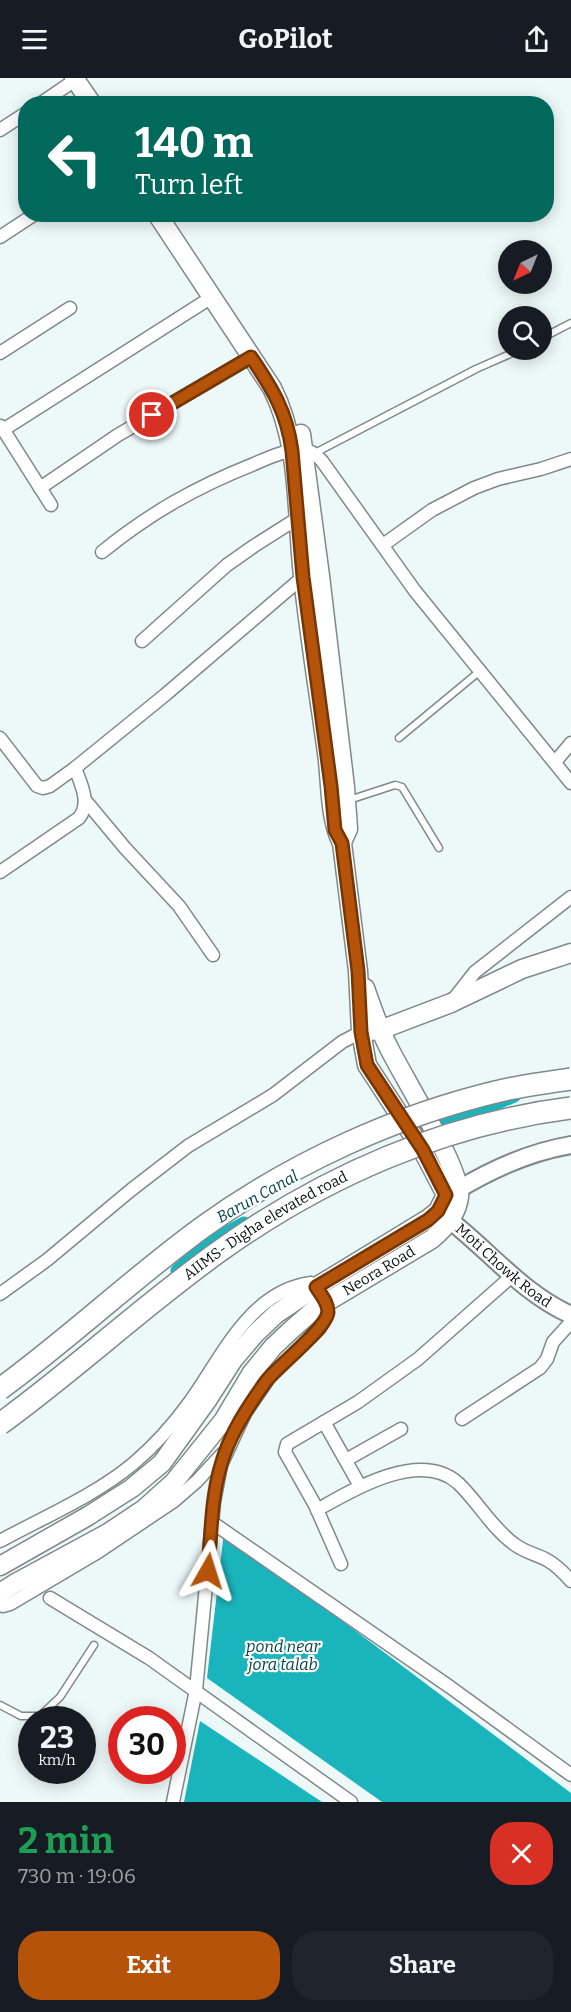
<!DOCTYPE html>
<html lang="en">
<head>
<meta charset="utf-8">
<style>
  body { margin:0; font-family:Bitter,serif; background:#20242c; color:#f1f3f6; height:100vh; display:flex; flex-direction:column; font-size:22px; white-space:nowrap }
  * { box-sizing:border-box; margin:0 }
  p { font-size:20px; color:#9ea1a6 }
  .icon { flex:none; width:33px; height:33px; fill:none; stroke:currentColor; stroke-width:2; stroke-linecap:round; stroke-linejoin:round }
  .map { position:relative; height:1724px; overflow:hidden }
  .side { display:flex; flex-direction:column; background:#171b24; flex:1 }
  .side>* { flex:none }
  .hud { position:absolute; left:18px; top:18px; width:536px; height:126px; border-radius:24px; box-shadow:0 3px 15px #0003; background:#00695c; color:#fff; overflow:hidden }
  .needle { width:39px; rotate:223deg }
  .controls { position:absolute; left:498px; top:162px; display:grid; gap:12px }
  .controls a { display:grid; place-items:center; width:54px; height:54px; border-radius:50%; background:#171b24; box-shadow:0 3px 15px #0003; font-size:30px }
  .speed { position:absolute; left:18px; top:1628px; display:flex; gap:12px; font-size:30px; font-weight:700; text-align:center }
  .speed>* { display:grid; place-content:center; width:78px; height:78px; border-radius:50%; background:#171b24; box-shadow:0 3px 15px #0003; line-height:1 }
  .speed small { font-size:15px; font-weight:400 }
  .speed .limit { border:9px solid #d22; background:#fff; color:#111 }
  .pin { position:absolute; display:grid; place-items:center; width:51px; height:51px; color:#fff; margin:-26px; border:3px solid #fff; border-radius:50%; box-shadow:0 2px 6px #0007 }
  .me { position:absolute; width:66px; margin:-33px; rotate:6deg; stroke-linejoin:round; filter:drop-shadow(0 0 4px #0008) }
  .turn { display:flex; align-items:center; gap:21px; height:126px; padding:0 18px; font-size:27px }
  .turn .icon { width:78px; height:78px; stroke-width:2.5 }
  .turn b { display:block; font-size:42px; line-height:51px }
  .round { display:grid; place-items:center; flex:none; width:63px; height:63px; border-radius:24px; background:#20242c }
  .summary { display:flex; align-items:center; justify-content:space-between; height:102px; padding:0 18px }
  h1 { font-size:36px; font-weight:700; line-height:45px; color:#1e9e55 }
  .cta { display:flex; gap:12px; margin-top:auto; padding:12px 18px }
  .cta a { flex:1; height:69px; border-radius:24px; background:#b45309; color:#fff; font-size:24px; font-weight:700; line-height:69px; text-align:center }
  .cta a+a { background:#20242c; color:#f1f3f6 }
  header { display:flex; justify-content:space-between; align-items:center; height:78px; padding:0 18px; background:#171b24; font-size:27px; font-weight:700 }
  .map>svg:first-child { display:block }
</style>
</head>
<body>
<header><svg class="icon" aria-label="menu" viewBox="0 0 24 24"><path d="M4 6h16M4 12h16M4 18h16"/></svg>GoPilot<svg class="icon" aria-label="share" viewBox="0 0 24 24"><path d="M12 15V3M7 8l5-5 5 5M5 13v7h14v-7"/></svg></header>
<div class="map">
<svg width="571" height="1724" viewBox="0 0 571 1724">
  <rect width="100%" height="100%" fill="#edf8f8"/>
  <!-- water -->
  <g fill="#1ab5bc">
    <path d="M224 1454 571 1715V1724H382L207 1600Z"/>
    <path d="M200 1643 322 1724H184Z"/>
  </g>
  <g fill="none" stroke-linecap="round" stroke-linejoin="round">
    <!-- canal -->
    <g stroke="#1ab5bc" stroke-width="15">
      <path d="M423 1056 514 1017"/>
      <path d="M178 1193 211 1164 244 1146"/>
    </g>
    <!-- lane casing -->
    <g stroke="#7f8989" stroke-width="9">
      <g id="lane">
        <path d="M542 260 571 245"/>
        <path d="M315 375 476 291 519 272"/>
        <path d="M399 660 480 593"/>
        <path d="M349 722 395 707 402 709 439 770"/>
        <path d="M0 1627 21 1638H40L60 1619 94 1567"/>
      </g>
    </g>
    <!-- street casing -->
    <g stroke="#7f8989" stroke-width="15">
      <g id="street">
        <path d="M40 26 75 2"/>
        <path d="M0 52 26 35"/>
        <path d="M0 159 35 136"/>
        <path d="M0 275 70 230"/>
        <path d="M1 348 51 427"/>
        <path d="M3 352 212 219"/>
        <path d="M40 410 118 357 251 279"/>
        <path d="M383 467 432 432 474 410 498 401 541 391 571 381"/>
        <path d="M102 474C150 435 196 409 254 386 268 380 287 371 303 372 311 372 317 377 322 383L415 513 571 705"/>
        <path d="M142 563 227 487 254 468 298 440"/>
        <path d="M0 660 37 708 43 710 50 708 75 690 165 617 303 499"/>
        <path d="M555 684 571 665"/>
        <path d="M85 722 125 770 179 828 213 877"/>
        <path d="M0 794 79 740C91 725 81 706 75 690"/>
        <path d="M453 922 475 894 571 819"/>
        <path d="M0 1216 47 1182 131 1112 188 1068 273 1017 342 964 361 954"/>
        <path d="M462 1341 540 1290 547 1281 553 1264 571 1244"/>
        <path d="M324 1344 360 1408"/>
        <path d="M346 1382 401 1351"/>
        <path d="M317 1432C352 1412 420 1371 458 1405 478 1424 492 1450 514 1466 524 1474 536 1476 547 1482 556 1487 564 1495 571 1503"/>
        <path d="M213 1445 450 1609 571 1697"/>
        <path d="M0 1463C44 1439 96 1417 134 1385 154 1368 173 1347 189 1325 222 1280 249 1213 311 1205 329 1219 331 1233 319 1251L269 1300 245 1335 221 1387 214 1424 196 1612 173 1724"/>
        <path d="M341 1486 315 1427 285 1374 287 1366 358 1324 418 1281 512 1198"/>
        <path d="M50 1520 149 1580 351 1724"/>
        <path d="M0 1526 3 1528 10 1526 98 1474 174 1423 197 1403 222 1376"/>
      </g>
    </g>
    <!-- secondary casing -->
    <g stroke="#7f8989" stroke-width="20">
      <g id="secondary">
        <path d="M459 1111C494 1090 530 1074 571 1067"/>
        <path id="s1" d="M439 1134C484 1166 518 1213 571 1237"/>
      </g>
    </g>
    <!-- primary casing -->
    <g stroke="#7f8989" stroke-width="21">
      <g id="primary">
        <path d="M74 0 92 26"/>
        <path d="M301 356 320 498 345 709 348 751 343 762"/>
        <path d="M369 953 380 952 451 925 522 891 571 875"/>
        <path d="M0 1488 88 1438 132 1410 162 1385 208 1321 233 1282 255 1256 276 1236 316 1209 428 1141 438 1133 446 1117 423 1073 367 987 361 954 358 893 342 765C329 740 331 703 327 675 319 616 309 557 303 498 296 435 301 367 272 310L157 136"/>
        <path id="s2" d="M0 1515 14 1506 108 1455 144 1431 174 1404 223 1343 251 1296 273 1269 291 1252 315 1231 432 1161C445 1150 457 1136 459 1119 463 1094 403 999 389 970 379 951 372 930 365 910"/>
      </g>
    </g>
    <!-- lane -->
    <use href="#lane" stroke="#fff" stroke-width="6"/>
    <!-- street -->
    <use href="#street" stroke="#fff" stroke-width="12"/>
    <!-- secondary -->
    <use href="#secondary" stroke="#fff" stroke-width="16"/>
    <!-- primary -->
    <use href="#primary" stroke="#fff" stroke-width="18"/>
    <!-- highway-bridge casing -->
    <g stroke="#7f8989" stroke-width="24" stroke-linecap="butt">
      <g id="highway-bridge">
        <path d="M0 1311C70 1260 133 1200 203 1149 292 1085 396 1037 504 1012 526 1007 549 1004 571 1001"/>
        <path id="s3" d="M0 1346C76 1291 145 1226 221 1172 325 1098 444 1046 571 1030"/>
      </g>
    </g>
    <!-- highway-bridge -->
    <use href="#highway-bridge" stroke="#fff" stroke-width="21"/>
  </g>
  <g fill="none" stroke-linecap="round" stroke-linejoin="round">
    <!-- route casing -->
    <g stroke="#753606" stroke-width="15">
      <path id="route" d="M152 337 251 279C272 310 287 334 292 373L303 499 331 708 335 752 342 765 358 893 361 954 367 987 423 1072 446 1117 438 1133 428 1142 316 1209C321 1217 328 1224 328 1234 326 1251 280 1286 267 1302 248 1328 229 1357 221 1387 211 1420 211 1459 208 1493"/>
    </g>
    <!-- route -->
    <use href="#route" stroke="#b45309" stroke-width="10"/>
  </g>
  <g text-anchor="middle" stroke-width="4.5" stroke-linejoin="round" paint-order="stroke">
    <!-- street labels -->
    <g font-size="15" fill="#0c0f0f" stroke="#fff">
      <text dy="5" stroke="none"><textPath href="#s3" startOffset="332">AIIMS- Digha elevated road</textPath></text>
      <text dy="5" stroke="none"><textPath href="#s1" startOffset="84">Moti Chowk Road</textPath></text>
      <text dy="5" stroke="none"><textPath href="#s2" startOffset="506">Neora Road</textPath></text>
    </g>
    <!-- water labels -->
    <g font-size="16" font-style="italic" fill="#054548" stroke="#fff">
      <text transform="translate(257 1118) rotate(-29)" y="6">Barun Canal</text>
      <text x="283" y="1574">pond near<tspan x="283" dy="18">jora talab</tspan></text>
    </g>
  </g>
</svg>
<div class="controls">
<a><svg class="needle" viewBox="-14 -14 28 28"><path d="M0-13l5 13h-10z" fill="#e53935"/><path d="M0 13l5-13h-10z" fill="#9ea1a6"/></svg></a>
<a><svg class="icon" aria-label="search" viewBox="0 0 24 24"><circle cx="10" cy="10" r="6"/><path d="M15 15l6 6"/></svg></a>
</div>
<div class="speed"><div>23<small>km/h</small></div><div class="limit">30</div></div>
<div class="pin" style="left:152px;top:337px;background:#d93025"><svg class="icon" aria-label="arrive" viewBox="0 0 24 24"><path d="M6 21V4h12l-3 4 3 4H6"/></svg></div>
<svg class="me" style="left:208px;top:1493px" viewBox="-20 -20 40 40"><path d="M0-17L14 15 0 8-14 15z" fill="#b45309" stroke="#fff" stroke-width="4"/></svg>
<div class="hud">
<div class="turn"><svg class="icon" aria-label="left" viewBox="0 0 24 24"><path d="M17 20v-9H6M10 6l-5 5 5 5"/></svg><div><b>140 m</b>Turn left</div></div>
</div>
</div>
<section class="side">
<div class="summary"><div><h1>2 min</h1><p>730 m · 19:06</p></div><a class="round" style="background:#d93025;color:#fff"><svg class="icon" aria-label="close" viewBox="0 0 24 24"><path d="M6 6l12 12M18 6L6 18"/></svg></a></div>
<div class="cta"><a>Exit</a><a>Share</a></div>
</section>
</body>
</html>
